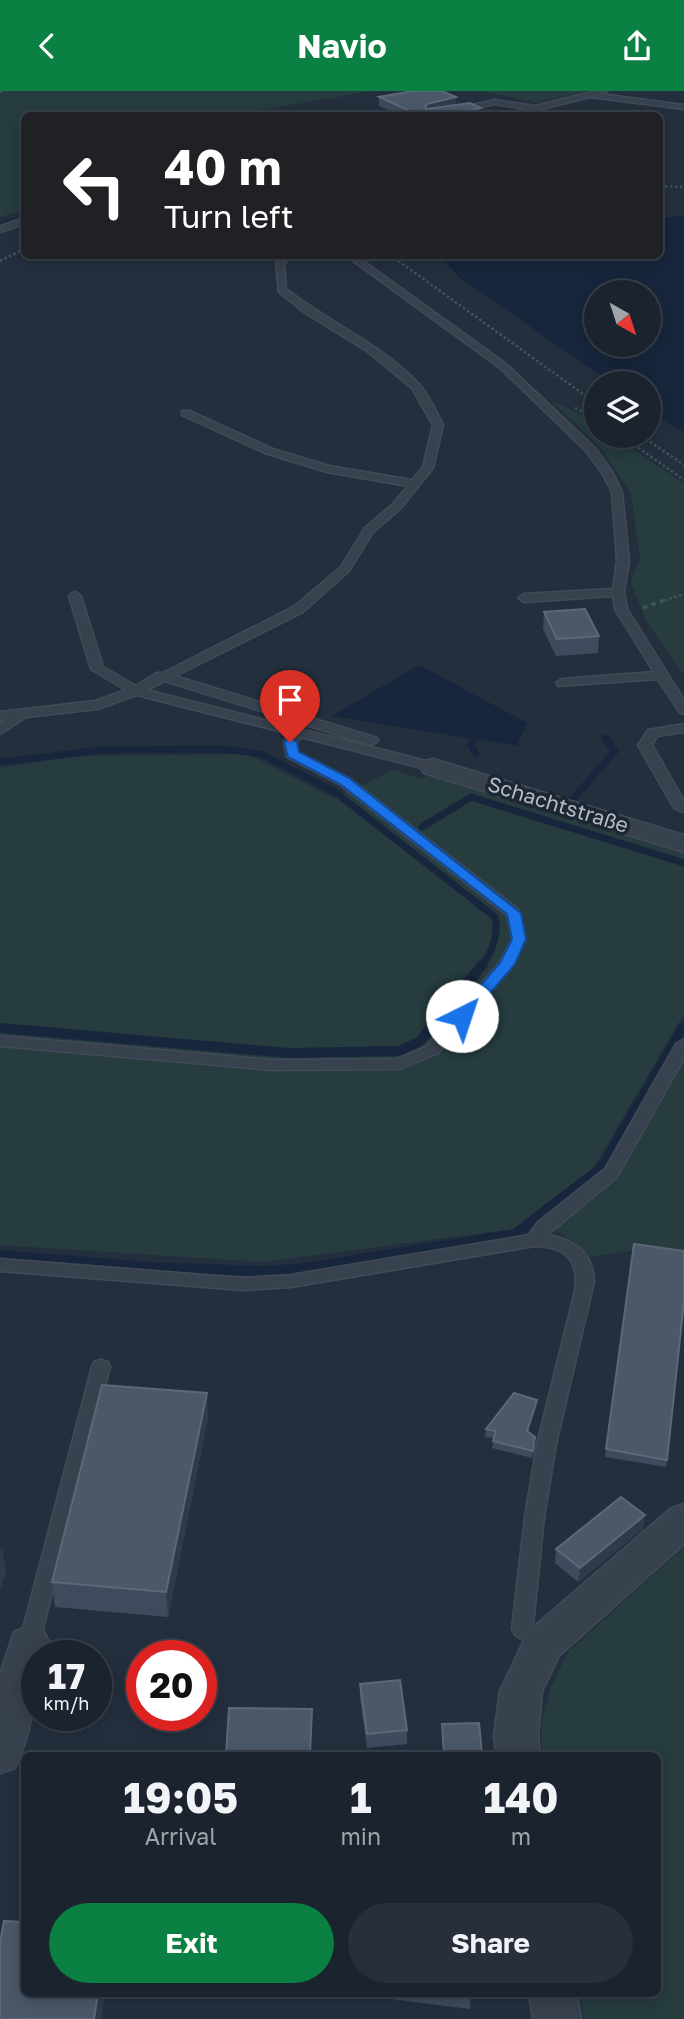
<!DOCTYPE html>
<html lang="en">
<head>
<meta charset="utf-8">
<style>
  body { margin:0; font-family:"Golos Text",sans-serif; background:#282f3a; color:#f1f3f6; height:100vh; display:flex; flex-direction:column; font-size:26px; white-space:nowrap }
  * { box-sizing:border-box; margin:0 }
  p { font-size:23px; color:#a0a4aa }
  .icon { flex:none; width:38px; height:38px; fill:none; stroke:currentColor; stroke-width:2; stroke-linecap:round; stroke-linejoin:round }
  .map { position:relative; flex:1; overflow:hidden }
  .sheet { position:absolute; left:21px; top:1661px; width:640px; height:245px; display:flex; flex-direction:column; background:#1b232e; border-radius:10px; box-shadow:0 4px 18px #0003,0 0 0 2px #39404a }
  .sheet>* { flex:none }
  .hud { position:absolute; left:21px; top:21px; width:642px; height:147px; border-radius:10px; box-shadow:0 4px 18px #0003,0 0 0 2px #39404a; background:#202124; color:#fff; overflow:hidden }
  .needle { width:46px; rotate:141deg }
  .controls { position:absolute; left:584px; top:189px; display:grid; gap:14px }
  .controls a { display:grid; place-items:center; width:77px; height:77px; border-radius:50%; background:#1b232e; box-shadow:0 4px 18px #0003,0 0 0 2px #39404a; font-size:35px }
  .speed { position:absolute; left:21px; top:1549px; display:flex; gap:14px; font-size:35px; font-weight:700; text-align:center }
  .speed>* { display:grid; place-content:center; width:91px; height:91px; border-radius:50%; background:#1b232e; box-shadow:0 4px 18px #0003,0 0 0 2px #39404a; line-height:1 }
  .speed small { font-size:18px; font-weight:400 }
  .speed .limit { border:10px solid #d22; background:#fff; color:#111 }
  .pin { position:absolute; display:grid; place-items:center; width:60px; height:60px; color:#fff; margin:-72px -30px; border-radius:50% 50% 50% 0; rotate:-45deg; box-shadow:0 0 7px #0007 }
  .pin .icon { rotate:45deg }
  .me { position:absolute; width:77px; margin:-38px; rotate:41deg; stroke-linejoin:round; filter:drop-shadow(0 0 5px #0008) }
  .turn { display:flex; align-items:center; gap:24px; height:147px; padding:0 28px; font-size:32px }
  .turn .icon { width:91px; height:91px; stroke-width:2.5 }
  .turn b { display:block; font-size:49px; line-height:60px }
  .eta { display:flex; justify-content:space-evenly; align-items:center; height:119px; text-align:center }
  .eta b { font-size:42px; font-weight:700; line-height:49px }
  .button { display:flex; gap:14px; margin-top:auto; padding:14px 28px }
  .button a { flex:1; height:80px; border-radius:42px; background:#0b8043; color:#fff; font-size:28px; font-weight:700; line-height:80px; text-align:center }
  .button a+a { background:#282f3a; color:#f1f3f6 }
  header { display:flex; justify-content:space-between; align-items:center; height:91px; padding:0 28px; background:#0b8043; color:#fff; font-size:32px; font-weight:700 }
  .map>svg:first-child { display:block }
</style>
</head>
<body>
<header><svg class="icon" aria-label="back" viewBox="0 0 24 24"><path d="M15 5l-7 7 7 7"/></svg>Navio<svg class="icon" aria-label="share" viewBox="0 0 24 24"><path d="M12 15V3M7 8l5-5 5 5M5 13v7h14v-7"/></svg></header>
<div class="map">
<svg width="684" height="1928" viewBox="0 0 684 1928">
  <rect width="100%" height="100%" fill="#242f3e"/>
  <!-- green -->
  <g fill="#263c3f">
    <path d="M0 0H371L233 24H24V119L0 126Z"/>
    <path d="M481 0H586L538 12Z"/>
    <path d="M552 311 581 322 597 333V345H614L684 393V584L646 530 631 491 640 468 631 402 602 358Z"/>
    <path d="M247 663 334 707 394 679 422 688 428 682 684 761V923L593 1078 513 1138 263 1171 0 1154V677L76 665Z"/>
    <path d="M684 968V1167L633 1160 588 1166 574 1150 553 1138 619 1084Z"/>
    <path d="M684 1456V1928H584L580 1902H658V1664H541L542 1629 551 1596 568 1561Z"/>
  </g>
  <!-- water -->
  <g fill="#17263c" fill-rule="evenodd">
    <path d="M679 125 684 126V341L649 319V292H611L459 186 441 165 660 164V127ZM597 201H649V254H597Z"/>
    <path d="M419 574 527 632 517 655 332 625Z"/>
  </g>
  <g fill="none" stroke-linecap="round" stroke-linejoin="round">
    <!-- stream-far2 -->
    <path stroke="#17263c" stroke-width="4.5" d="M0 134 24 126"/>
    <!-- stream-far1 -->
    <g stroke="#17263c" stroke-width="7">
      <path d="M473 649 471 654 476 663"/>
      <path d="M0 671 101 659 224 658 261 663 335 701 495 826C499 842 492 863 481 875"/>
      <path d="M572 709 615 660 605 647"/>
      <path d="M422 736 471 706 684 772"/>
    </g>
    <!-- stream -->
    <g stroke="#17263c" stroke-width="10">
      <path d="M0 937 289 962 399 960 419 951 483 873"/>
      <path d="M0 1164 149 1176 261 1180 298 1178 515 1143 601 1077 684 935"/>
    </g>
    <!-- service casing -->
    <g stroke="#414a57" stroke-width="3">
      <g id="service">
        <path d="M595 0H607L600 3 684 14V18L590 6 518 24H507L526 18 495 13 440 24H427L495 9 536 15Z"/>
        <path d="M24 127V133L0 141V135Z"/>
        <path d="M282 164H291L284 173 286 198C328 231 381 253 418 292 429 303 436 321 443 334L433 377 400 418 373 441 349 480 303 521 175 585 377 647 378 650 372 654 367 653 165 590 147 599 438 673 440 676 433 680 301 646 297 652 298 661 349 687 519 819 526 848 512 876 438 962 399 978 272 979 0 955V945L272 969 397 968 426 956 500 871 512 848 507 824 339 693 287 666 284 651 290 643 137 604 97 618 26 626 0 643V633L7 628 0 629V621L95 610 126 599 91 578 69 505 71 503 75 501 81 505 103 576 136 595 157 582H163L295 515 341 476 365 437 392 414 408 395 327 381 265 362 182 324V320H190L273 358 329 375 412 389 423 376 433 334 412 297 367 260 304 221 279 201 276 173Z"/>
        <path d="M345 164H355L506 273 594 356 611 379 622 401 629 470 624 501 627 518 684 609V623L680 622 658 588 558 595 556 592 562 588 654 581 615 518 613 505 524 511 518 507 524 503 613 498 617 470 612 401 601 380 586 360 500 277Z"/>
        <path d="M684 633V641L657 645 652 654 684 710V721L674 717 638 654 648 639Z"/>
        <path d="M684 948V967L617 1086 547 1144C574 1148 593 1162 594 1191L556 1353 544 1426 533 1534 550 1547 553 1553 550 1559 543 1562 515 1544 512 1538 525 1426 537 1353 575 1200C579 1168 566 1156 535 1155L291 1196 243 1199 0 1180V1168L243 1187 291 1184 529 1144 537 1132 605 1078 676 953Z"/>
        <path d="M101 1269 108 1271 110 1276 39 1553 36 1559 29 1562 22 1559 19 1553 92 1276 94 1271Z"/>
      </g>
    </g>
    <!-- minor casing -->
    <g stroke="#414a57" stroke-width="3">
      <g id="minor">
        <path d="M433 668 684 744V761L424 682 420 676 424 670Z"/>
        <path d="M684 1413V1453L559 1565 542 1600 538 1645 540 1664H496L494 1645 500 1600 528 1541 670 1418Z"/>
        <path d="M29 1535 44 1541 50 1553 47 1564H37C37 1603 32 1641 15 1677L0 1682V1583L14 1541Z"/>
        <path d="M529 1902H577L581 1928H533Z"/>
      </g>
    </g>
    <!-- path-far1 -->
    <g stroke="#3f5557" stroke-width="2.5" stroke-dasharray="2.5 2.5" stroke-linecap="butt">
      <path d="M0 1 6 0"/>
      <path d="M660 95 684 96"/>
      <path d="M390 164 597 313"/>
      <path d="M0 170 24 158"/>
      <path d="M575 317 597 327"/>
      <path d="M622 345 684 389"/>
      <path d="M642 345 684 374"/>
      <path d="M660 511 684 503"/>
    </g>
    <!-- path -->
    <path stroke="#3f5557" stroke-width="3.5" stroke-dasharray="4.5 4.5" stroke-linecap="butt" d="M643 517 665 509"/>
    <!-- service -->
    <use href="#service" fill="#38414e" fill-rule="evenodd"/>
    <!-- minor -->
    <use href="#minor" fill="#38414e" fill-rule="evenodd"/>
  </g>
  <!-- wall -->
  <g fill="#3f4b5c">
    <path d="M379 6H456V14L481 24H400L379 15Z"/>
    <path d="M544 521 599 545 598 562 556 565 543 538Z"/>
    <path d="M634 1153 684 1210 666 1376 605 1366Z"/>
    <path d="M536 1317 528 1341 534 1354 532 1367 492 1357 494 1347 485 1346 486 1338Z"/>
    <path d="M208 1326 168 1526 55 1516 52 1491Z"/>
    <path d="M643 1438 578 1491 555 1472 556 1458Z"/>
    <path d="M360 1593 407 1639V1653L367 1657 360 1607Z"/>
    <path d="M442 1633 482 1662V1664H443Z"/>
    <path d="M359 1902H471L470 1918 359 1904Z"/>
  </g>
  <!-- shaded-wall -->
  <g fill="#2f3b4b">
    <path d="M456 6V15L426 21 425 16 427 13Z"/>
    <path d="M481 17V24H450Z"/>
    <path d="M207 1302 208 1326 168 1526 166 1501Z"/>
    <path d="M537 1309 536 1317 526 1348 527 1340Z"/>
    <path d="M645 1424 643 1438 578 1491 580 1477Z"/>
    <path d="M2 1455 6 1480 0 1500V1462Z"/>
    <path d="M98 1902H105L101 1928H94Z"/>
  </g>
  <!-- building -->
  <g fill="#4b5868" stroke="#5c6777" stroke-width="2">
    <path d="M413 0H442L456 6 427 13 425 16 427 18 470 12 481 17 450 24H419L379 6Z"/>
    <path d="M585 518 599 545 557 548 544 521Z"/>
    <path d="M634 1153 684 1160V1210L667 1369 606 1358Z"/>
    <path d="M102 1294 207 1302 166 1501 52 1491Z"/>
    <path d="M514 1302 537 1309 527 1340 535 1346 533 1360 493 1350 496 1340 486 1338Z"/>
    <path d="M621 1406 645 1424 580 1477 556 1458Z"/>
    <path d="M400 1589 407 1639 367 1643 360 1593Z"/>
    <path d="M229 1617 312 1618 310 1664H226Z"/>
    <path d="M479 1632 482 1662 444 1663 442 1633Z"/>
    <path d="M4 1830 24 1831V1902H98L94 1928H0V1851Z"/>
  </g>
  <!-- route -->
  <path fill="#1a73e8" stroke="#114b97" stroke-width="2" d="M290 647 297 651 299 661 349 687 521 822 526 848 515 873 468 928 462 930 454 925 500 872 512 848 507 823 340 693 288 666 284 651Z"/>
  <g text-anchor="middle" stroke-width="7" stroke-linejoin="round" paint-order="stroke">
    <!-- street labels -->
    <g font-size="21" fill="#b4bcc9" stroke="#1d2633">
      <text transform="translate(558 714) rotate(17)" y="7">Schachtstraße</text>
    </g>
  </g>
</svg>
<div class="controls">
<a><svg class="needle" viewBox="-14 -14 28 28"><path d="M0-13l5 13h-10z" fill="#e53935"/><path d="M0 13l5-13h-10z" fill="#a0a4aa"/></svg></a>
<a><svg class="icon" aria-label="layers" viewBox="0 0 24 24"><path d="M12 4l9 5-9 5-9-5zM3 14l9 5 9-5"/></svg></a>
</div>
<div class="speed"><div>17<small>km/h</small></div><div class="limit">20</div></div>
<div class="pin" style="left:290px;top:651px;background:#d93025"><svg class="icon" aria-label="arrive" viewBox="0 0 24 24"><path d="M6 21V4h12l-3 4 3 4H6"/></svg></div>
<svg class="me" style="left:462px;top:925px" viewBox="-20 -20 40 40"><circle r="19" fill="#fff"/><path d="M0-13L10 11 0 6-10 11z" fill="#1a73e8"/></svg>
<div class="hud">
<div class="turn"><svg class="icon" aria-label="left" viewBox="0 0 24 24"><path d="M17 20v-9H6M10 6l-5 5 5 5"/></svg><div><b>40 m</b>Turn left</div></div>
</div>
<section class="sheet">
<div class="eta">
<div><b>19:05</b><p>Arrival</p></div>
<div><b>1</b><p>min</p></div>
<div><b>140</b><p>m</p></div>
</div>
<div class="button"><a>Exit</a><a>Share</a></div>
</section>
</div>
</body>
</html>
